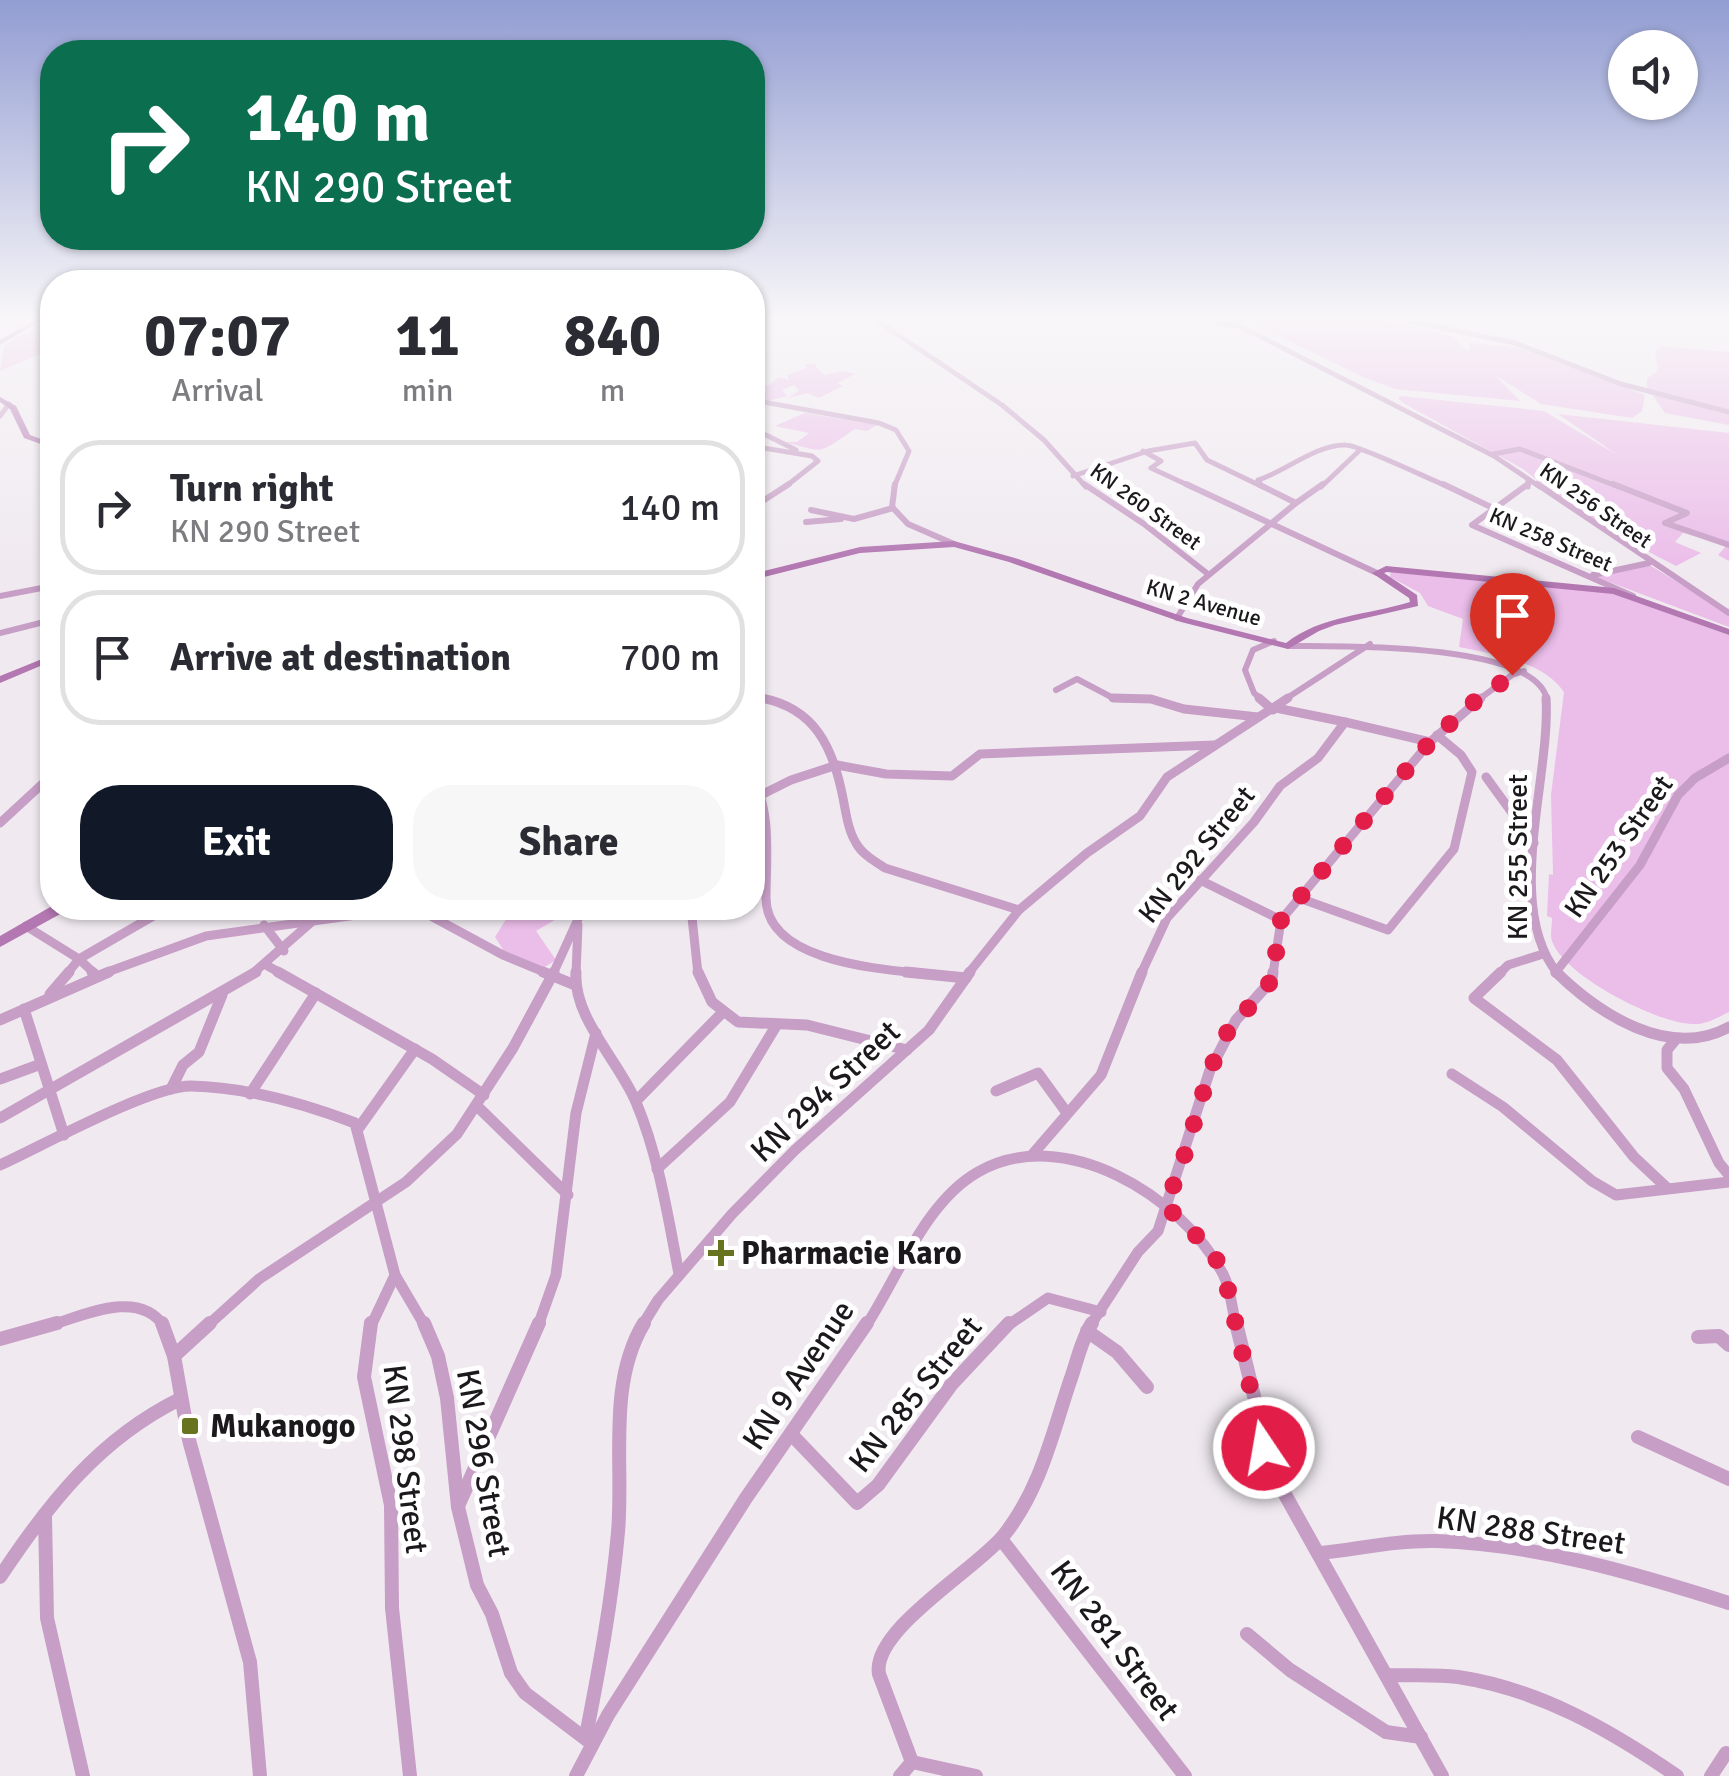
<!DOCTYPE html>
<html lang="en">
<head>
<meta charset="utf-8">
<style>
  body { margin:0; font-family:Signika,sans-serif; background:#f7f7f7; color:#2b2b33; height:100vh; display:flex; flex-direction:column; font-size:38px; white-space:nowrap }
  * { box-sizing:border-box; margin:0 }
  p { font-size:32px; color:#7c7c81 }
  .icon { flex:none; width:55px; height:55px; fill:none; stroke:currentColor; stroke-width:2; stroke-linecap:round; stroke-linejoin:round }
  .map { position:relative; flex:1; overflow:hidden }
  .sheet { position:absolute; left:40px; top:270px; width:725px; height:650px; display:flex; flex-direction:column; background:#fff; border-radius:40px; box-shadow:0 2px 8px #0004 }
  .sheet>* { flex:none }
  .guide { position:absolute; left:40px; top:40px; width:725px; height:210px; border-radius:40px; box-shadow:0 2px 8px #0004; background:#0b6e4f; color:#fff; overflow:hidden }
  .buttons { position:absolute; left:1608px; top:30px; display:grid; gap:20px }
  .buttons a { display:grid; place-items:center; width:90px; height:90px; border-radius:50%; background:#fff; box-shadow:0 2px 8px #0004; font-size:50px }
  .pin { position:absolute; display:grid; place-items:center; width:85px; height:85px; color:#fff; margin:-102px -42px; border-radius:50% 50% 50% 0; rotate:-45deg; box-shadow:0 0 10px #0007 }
  .pin .icon { rotate:45deg }
  .me { position:absolute; width:110px; margin:-55px; rotate:348deg; stroke-linejoin:round; filter:drop-shadow(0 0 8px #0008) }
  .turn { display:flex; align-items:center; gap:35px; height:210px; padding:0 40px; font-size:45px }
  .turn .icon { width:130px; height:130px; stroke-width:2.5 }
  .turn b { display:block; font-size:70px; line-height:85px }
  .eta { display:flex; justify-content:space-evenly; align-items:center; height:170px; text-align:center }
  .eta b { font-size:60px; font-weight:700; line-height:70px }
  .primary-button { display:flex; gap:20px; margin-top:auto; padding:20px 40px }
  .primary-button a { flex:1; height:115px; border-radius:40px; background:#111827; color:#fff; font-size:40px; font-weight:700; line-height:115px; text-align:center }
  .primary-button a+a { background:#f7f7f7; color:#2b2b33 }
  ul { padding:0; list-style:none }
  li { display:flex; align-items:center; gap:30px; height:135px; margin:0 20px 15px; padding:0 20px; border:5px solid #e1e1e2; border-radius:40px }
  li div { flex:1 }
  li b { display:block; font-size:38px }
  li em { font-style:normal }
  .map>svg:first-child { display:block }
</style>
</head>
<body>
<div class="map">
<svg width="1729" height="1776" viewBox="0 0 1729 1776">
  <rect width="100%" height="100%" fill="#f0eaf0"/>
  <!-- green -->
  <g fill="#ebbde9">
    <path d="M47 320H52V349L0 371 4 345Z"/>
    <path d="M1245 320H1383L1451 336 1469 352V343L1517 347 1645 395 1642 411 1632 418 1541 404 1495 375 1520 401 1395 389 1363 377Z"/>
    <path d="M1661 346 1729 352V425L1665 413 1647 387V378L1658 371 1655 352Z"/>
    <path d="M805 364H814L824 375 844 371 855 374 837 383 843 386 819 398 807 393 788 398 799 391 794 385 782 390 787 396 767 401 753 398V389L770 385 778 377 789 380 787 375 807 368Z"/>
    <path d="M1401 396 1544 411 1619 456 1558 414 1729 433V561L1718 555 1727 545 1683 533 1675 542 1701 553 1676 566 1616 535 1557 494 1567 487 1553 480 1548 483 1555 488 1551 491 1523 469 1403 403 1398 398Z"/>
    <path d="M805 413 877 425 867 431 855 429C818 453 828 454 785 442H797L809 433 775 426Z"/>
    <path d="M1648 564 1729 614V627L1596 577Z"/>
    <path d="M1391 571 1610 592 1729 635V1012C1717 1018 1705 1025 1692 1024 1657 1023 1564 976 1552 941 1550 936 1552 924 1552 918L1547 916 1549 874 1553 875 1551 795 1564 692C1543 661 1493 654 1459 647L1463 619 1428 606 1420 593 1390 577Z"/>
    <path d="M513 908H550L559 912 558 918 536 931 556 960 543 968 504 951 495 937Z"/>
  </g>
  <g fill="none" stroke-linecap="round" stroke-linejoin="round">
    <!-- street-far4 -->
    <g stroke="#c79ec6" stroke-width="5">
      <path d="M876 320 1002 405 1044 440 1086 487"/>
      <path d="M1208 320 1234 326"/>
      <path d="M1228 320 1494 456 1540 487"/>
      <path d="M1404 320 1515 343 1621 384 1729 412"/>
      <path d="M752 400 879 423 896 430 909 451 894 487"/>
      <path d="M0 416 9 404"/>
      <path d="M752 428 796 450"/>
      <path d="M752 446 812 456 818 461 785 487"/>
      <path d="M1143 451 1161 461 1151 468 1192 487"/>
      <path d="M1493 454 1520 449 1619 487"/>
      <path d="M1073 476 1148 451 1195 443 1207 460 1263 487"/>
      <path d="M1528 479V487"/>
      <path d="M1260 483 1258 480C1284 472 1317 444 1346 445 1359 445 1431 480 1449 487"/>
      <path d="M1321 487 1360 450"/>
    </g>
    <!-- street-far3 -->
    <g stroke="#c79ec6" stroke-width="6">
      <path d="M895 484 892 507 908 524 954 544"/>
      <path d="M1084 484 1144 524 1208 574"/>
      <path d="M1186 484 1377 573"/>
      <path d="M1443 484 1495 509"/>
      <path d="M1528 484 1472 525 1633 596"/>
      <path d="M1537 484 1729 613"/>
      <path d="M1613 484 1687 513 1665 523 1729 545"/>
      <path d="M1296 503 1323 484"/>
      <path d="M752 508 789 484"/>
      <path d="M811 510 854 519 893 508"/>
      <path d="M806 522 841 519"/>
      <path d="M1593 575 1649 563"/>
      <path d="M0 596 52 586"/>
      <path d="M1177 618 1198 584 1296 503 1258 484"/>
      <path d="M0 633 52 620"/>
      <path d="M1288 646C1337 646 1537 642 1547 700"/>
      <path d="M1056 690 1077 679 1115 699 1155 700"/>
      <path d="M752 696 774 700"/>
      <path d="M1262 700 1254 693 1245 670 1253 650 1274 641"/>
      <path d="M1284 700 1370 644"/>
      <path d="M1478 700 1512 675 1524 671"/>
    </g>
    <!-- street-far2 -->
    <g stroke="#c79ec6" stroke-width="9">
      <path d="M761 698C815 708 833 747 843 798 846 813 848 830 856 843 862 854 874 861 885 868L1019 910"/>
      <path d="M1113 698 1151 699 1184 709 1258 717"/>
      <path d="M1259 698 1273 710"/>
      <path d="M1546 698C1551 777 1503 907 1558 974"/>
      <path d="M1276 708 1345 722"/>
      <path d="M752 775C772 814 766 855 766 898 766 962 880 969 928 974"/>
      <path d="M1486 777 1534 843"/>
      <path d="M752 805 763 794 791 780 837 765 886 774 952 776 980 754 1215 745"/>
      <path d="M0 823 52 775"/>
      <path d="M1200 880 1281 920"/>
      <path d="M1299 898 1388 930 1454 849 1472 772 1461 755 1437 735"/>
      <path d="M416 908 503 955 549 974"/>
      <path d="M691 908 698 974"/>
      <path d="M264 925 284 951"/>
      <path d="M26 926 79 959 95 974"/>
      <path d="M266 965 282 974"/>
      <path d="M1555 973 1640 865 1678 795 1695 778 1729 758"/>
      <path d="M67 974 79 959 167 908"/>
      <path d="M102 974 206 936 407 908"/>
      <path d="M252 974 316 918"/>
      <path d="M553 974 583 908"/>
      <path d="M576 974 578 925"/>
      <path d="M968 974 1019 910 1087 853 1140 816 1167 777 1288 698"/>
      <path d="M1141 974 1167 918 1254 822 1280 786 1318 758 1345 722 1430 742"/>
      <path d="M1273 974 1281 920 1430 742 1481 698"/>
      <path d="M1499 974 1508 965 1540 955"/>
    </g>
    <!-- street-far1 -->
    <g stroke="#c79ec6" stroke-width="11">
      <path d="M92 972 97 976"/>
      <path d="M278 972 432 1059 484 1095"/>
      <path d="M543 972 575 985"/>
      <path d="M576 972C573 1018 619 1061 636 1102 659 1157 668 1217 679 1274"/>
      <path d="M698 972 712 1002 738 1022 807 1025 907 1050"/>
      <path d="M906 972 966 978"/>
      <path d="M1501 972 1474 998 1557 1060 1634 1157 1666 1187"/>
      <path d="M1556 972C1599 1014 1669 1060 1729 1027"/>
      <path d="M50 994 69 972"/>
      <path d="M24 1009 64 1135"/>
      <path d="M0 1020 109 972"/>
      <path d="M1676 1039 1667 1050V1068L1684 1089 1719 1163 1729 1175"/>
      <path d="M1452 1074 1503 1107 1592 1181 1616 1195 1729 1182"/>
      <path d="M0 1079 41 1064"/>
      <path d="M171 1089 183 1065 199 1052 222 995"/>
      <path d="M996 1091 1038 1073 1067 1113"/>
      <path d="M250 1094 316 993"/>
      <path d="M636 1101 722 1013"/>
      <path d="M477 1106 568 1195"/>
      <path d="M0 1118 256 972"/>
      <path d="M358 1129 415 1049"/>
      <path d="M1032 1155 1101 1075 1142 972"/>
      <path d="M0 1165C42 1146 150 1086 191 1086 245 1087 305 1104 355 1123L395 1275 425 1326"/>
      <path d="M657 1169 730 1102 776 1026"/>
      <path d="M48 1326C83 1316 138 1288 164 1326"/>
      <path d="M207 1326 259 1279 406 1182 457 1134 513 1048 554 972"/>
      <path d="M371 1326 395 1275"/>
      <path d="M538 1326 556 1275 576 1113 596 1033"/>
      <path d="M642 1326 658 1300 732 1214 795 1150 929 1030 970 972"/>
      <path d="M866 1326C898 1277 925 1202 978 1172 1063 1123 1182 1196 1223 1274 1231 1289 1232 1309 1236 1326"/>
      <path d="M1007 1326 1048 1298 1101 1312"/>
      <path d="M1090 1326 1138 1252 1158 1231 1210 1070 1236 1020 1272 980 1273 972"/>
    </g>
    <!-- street -->
    <g stroke="#c79ec6" stroke-width="14">
      <path d="M162 1323 174 1356 189 1440 250 1662 260 1776"/>
      <path d="M371 1323 364 1377 391 1505 392 1608 410 1776"/>
      <path d="M424 1323 438 1356 447 1398 458 1507 477 1585 492 1614 511 1673 525 1693 587 1740"/>
      <path d="M1236 1323 1273 1473 1442 1776"/>
      <path d="M1087 1331 1117 1352 1147 1387"/>
      <path d="M1698 1337 1719 1336 1729 1345"/>
      <path d="M0 1339 57 1323"/>
      <path d="M174 1356 210 1323"/>
      <path d="M792 1435 857 1503 878 1485 951 1385 1009 1323"/>
      <path d="M1638 1437 1729 1479"/>
      <path d="M459 1504 539 1323"/>
      <path d="M45 1516 47 1618 83 1776"/>
      <path d="M1001 1539 1185 1776"/>
      <path d="M1321 1553C1358 1549 1398 1540 1436 1541 1536 1544 1634 1573 1729 1603"/>
      <path d="M0 1577C49 1503 99 1439 180 1399"/>
      <path d="M1247 1634 1290 1670 1386 1732 1421 1737"/>
      <path d="M1387 1675C1410 1676 1434 1674 1458 1677 1539 1689 1610 1730 1677 1776"/>
      <path d="M586 1736C599 1669 612 1601 618 1532 624 1464 607 1384 644 1323"/>
      <path d="M912 1762 976 1776"/>
      <path d="M576 1776 608 1715 746 1498 867 1323"/>
      <path d="M900 1776 912 1762 879 1674C871 1630 978 1568 1004 1535 1040 1490 1052 1435 1070 1381 1077 1362 1081 1340 1092 1323"/>
      <path d="M1711 1776 1726 1753"/>
    </g>
    <!-- secondary -->
    <g fill="#b377b2" fill-rule="evenodd">
      <path d="M35 320H42L0 345V340Z"/>
      <path d="M0 397 16 406 30 435 52 443V448L24 438 10 409 0 402Z"/>
      <path d="M954 541 1015 558 1187 618 1286 643C1322 615 1368 615 1410 602L1409 598 1372 573 1386 566 1614 588 1729 629V635L1613 594 1387 572 1384 573 1417 595 1418 606 1335 625 1319 631 1288 649 1181 622 1009 562 954 547 860 553 752 580V574L860 547Z"/>
      <path d="M52 655V661L0 683V676Z"/>
      <path d="M52 906 66 908 64 912 0 947V936Z"/>
    </g>
  </g>
  <!-- sky -->
  <linearGradient id="sky" x2="0" y2="1"><stop stop-color="#929dd2"/><stop offset="0.56" stop-color="#f8f6f8"/><stop offset="1" stop-color="#f8f6f8" stop-opacity="0"/></linearGradient>
  <rect width="1729" height="568" fill="url(#sky)"/>
  <g fill="none" stroke-linecap="round" stroke-linejoin="round">
    <!-- route -->
    <path stroke="#e11d48" stroke-width="18" stroke-dasharray="0 32.4" d="M1264 1448 1225 1277 1212 1251 1165 1205 1180 1170 1210 1070 1227 1033 1272 980 1281 920 1430 742 1470 705 1512 675"/>
  </g>
  <!-- markers -->
  <g fill="#67731e" stroke="#fff" stroke-width="4">
    <path d="M716 1238h10v10h10v10h-10v10h-10v-10h-10v-10h10z"/>
    <rect x="180" y="1416" width="20" height="20" rx="5"/>
  </g>
  <g text-anchor="middle" stroke-width="10" stroke-linejoin="round" paint-order="stroke">
    <!-- far-street labels -->
    <g font-size="22" fill="#1c191c" stroke="#fff">
      <text transform="translate(1596 505) rotate(35)" y="8">KN 256 Street</text>
      <text transform="translate(1146 506) rotate(36)" y="8">KN 260 Street</text>
      <text transform="translate(1551 539) rotate(23)" y="8">KN 258 Street</text>
      <text transform="translate(1204 602) rotate(16)" y="8">KN 2 Avenue</text>
    </g>
    <!-- street labels -->
    <g font-size="28" fill="#1c191c" stroke="#fff">
      <text transform="translate(1618 846) rotate(-55)" y="10">KN 253 Street</text>
      <text transform="translate(1196 854) rotate(-51)" y="10">KN 292 Street</text>
      <text transform="translate(1517 857) rotate(-90)" y="10">KN 255 Street</text>
    </g>
    <!-- near-street labels -->
    <g font-size="32" fill="#1c191c" stroke="#fff">
      <text transform="translate(825 1091) rotate(-43)" y="11">KN 294 Street</text>
      <text transform="translate(798 1375) rotate(-56)" y="11">KN 9 Avenue</text>
      <text transform="translate(915 1394) rotate(-51)" y="11">KN 285 Street</text>
      <text transform="translate(406 1459) rotate(83)" y="11">KN 298 Street</text>
      <text transform="translate(484 1463) rotate(80)" y="11">KN 296 Street</text>
      <text transform="translate(1531 1530) rotate(8)" y="11">KN 288 Street</text>
      <text transform="translate(1115 1640) rotate(53)" y="11">KN 281 Street</text>
    </g>
    <!-- near-poi labels -->
    <g font-size="32" font-weight="bold" fill="#1c191c" stroke="#fff" text-anchor="start">
      <text x="741" y="1264">Pharmacie Karo</text>
      <text x="210" y="1437">Mukanogo</text>
    </g>
  </g>
</svg>
<div class="buttons">
<a><svg class="icon" aria-label="sound" viewBox="0 0 24 24"><path d="M4 9h4l5-4v14l-5-4H4zM17 9q2 3 0 6"/></svg></a>
</div>
<div class="pin" style="left:1512px;top:675px;background:#d93025"><svg class="icon" aria-label="arrive" viewBox="0 0 24 24"><path d="M6 21V4h12l-3 4 3 4H6"/></svg></div>
<svg class="me" style="left:1264px;top:1448px" viewBox="-20 -20 40 40"><circle r="17" fill="#e11d48" stroke="#fff" stroke-width="3"/><path d="M0-11L8 9 0 5-8 9z" fill="#fff"/></svg>
<div class="guide">
<div class="turn"><svg class="icon" aria-label="right" viewBox="0 0 24 24"><path d="M7 20v-9h11M14 6l5 5-5 5"/></svg><div><b>140 m</b>KN 290 Street</div></div>
</div>
<section class="sheet">
<div class="eta">
<div><b>07:07</b><p>Arrival</p></div>
<div><b>11</b><p>min</p></div>
<div><b>840</b><p>m</p></div>
</div>
<ul>
<li><svg class="icon" aria-label="right" viewBox="0 0 24 24"><path d="M7 20v-9h11M14 6l5 5-5 5"/></svg><div><b>Turn right</b><p>KN 290 Street</p></div><em>140 m</em></li>
<li><svg class="icon" aria-label="arrive" viewBox="0 0 24 24"><path d="M6 21V4h12l-3 4 3 4H6"/></svg><div><b>Arrive at destination</b></div><em>700 m</em></li>
</ul>
<div class="primary-button"><a>Exit</a><a>Share</a></div>
</section>
</div>
</body>
</html>
